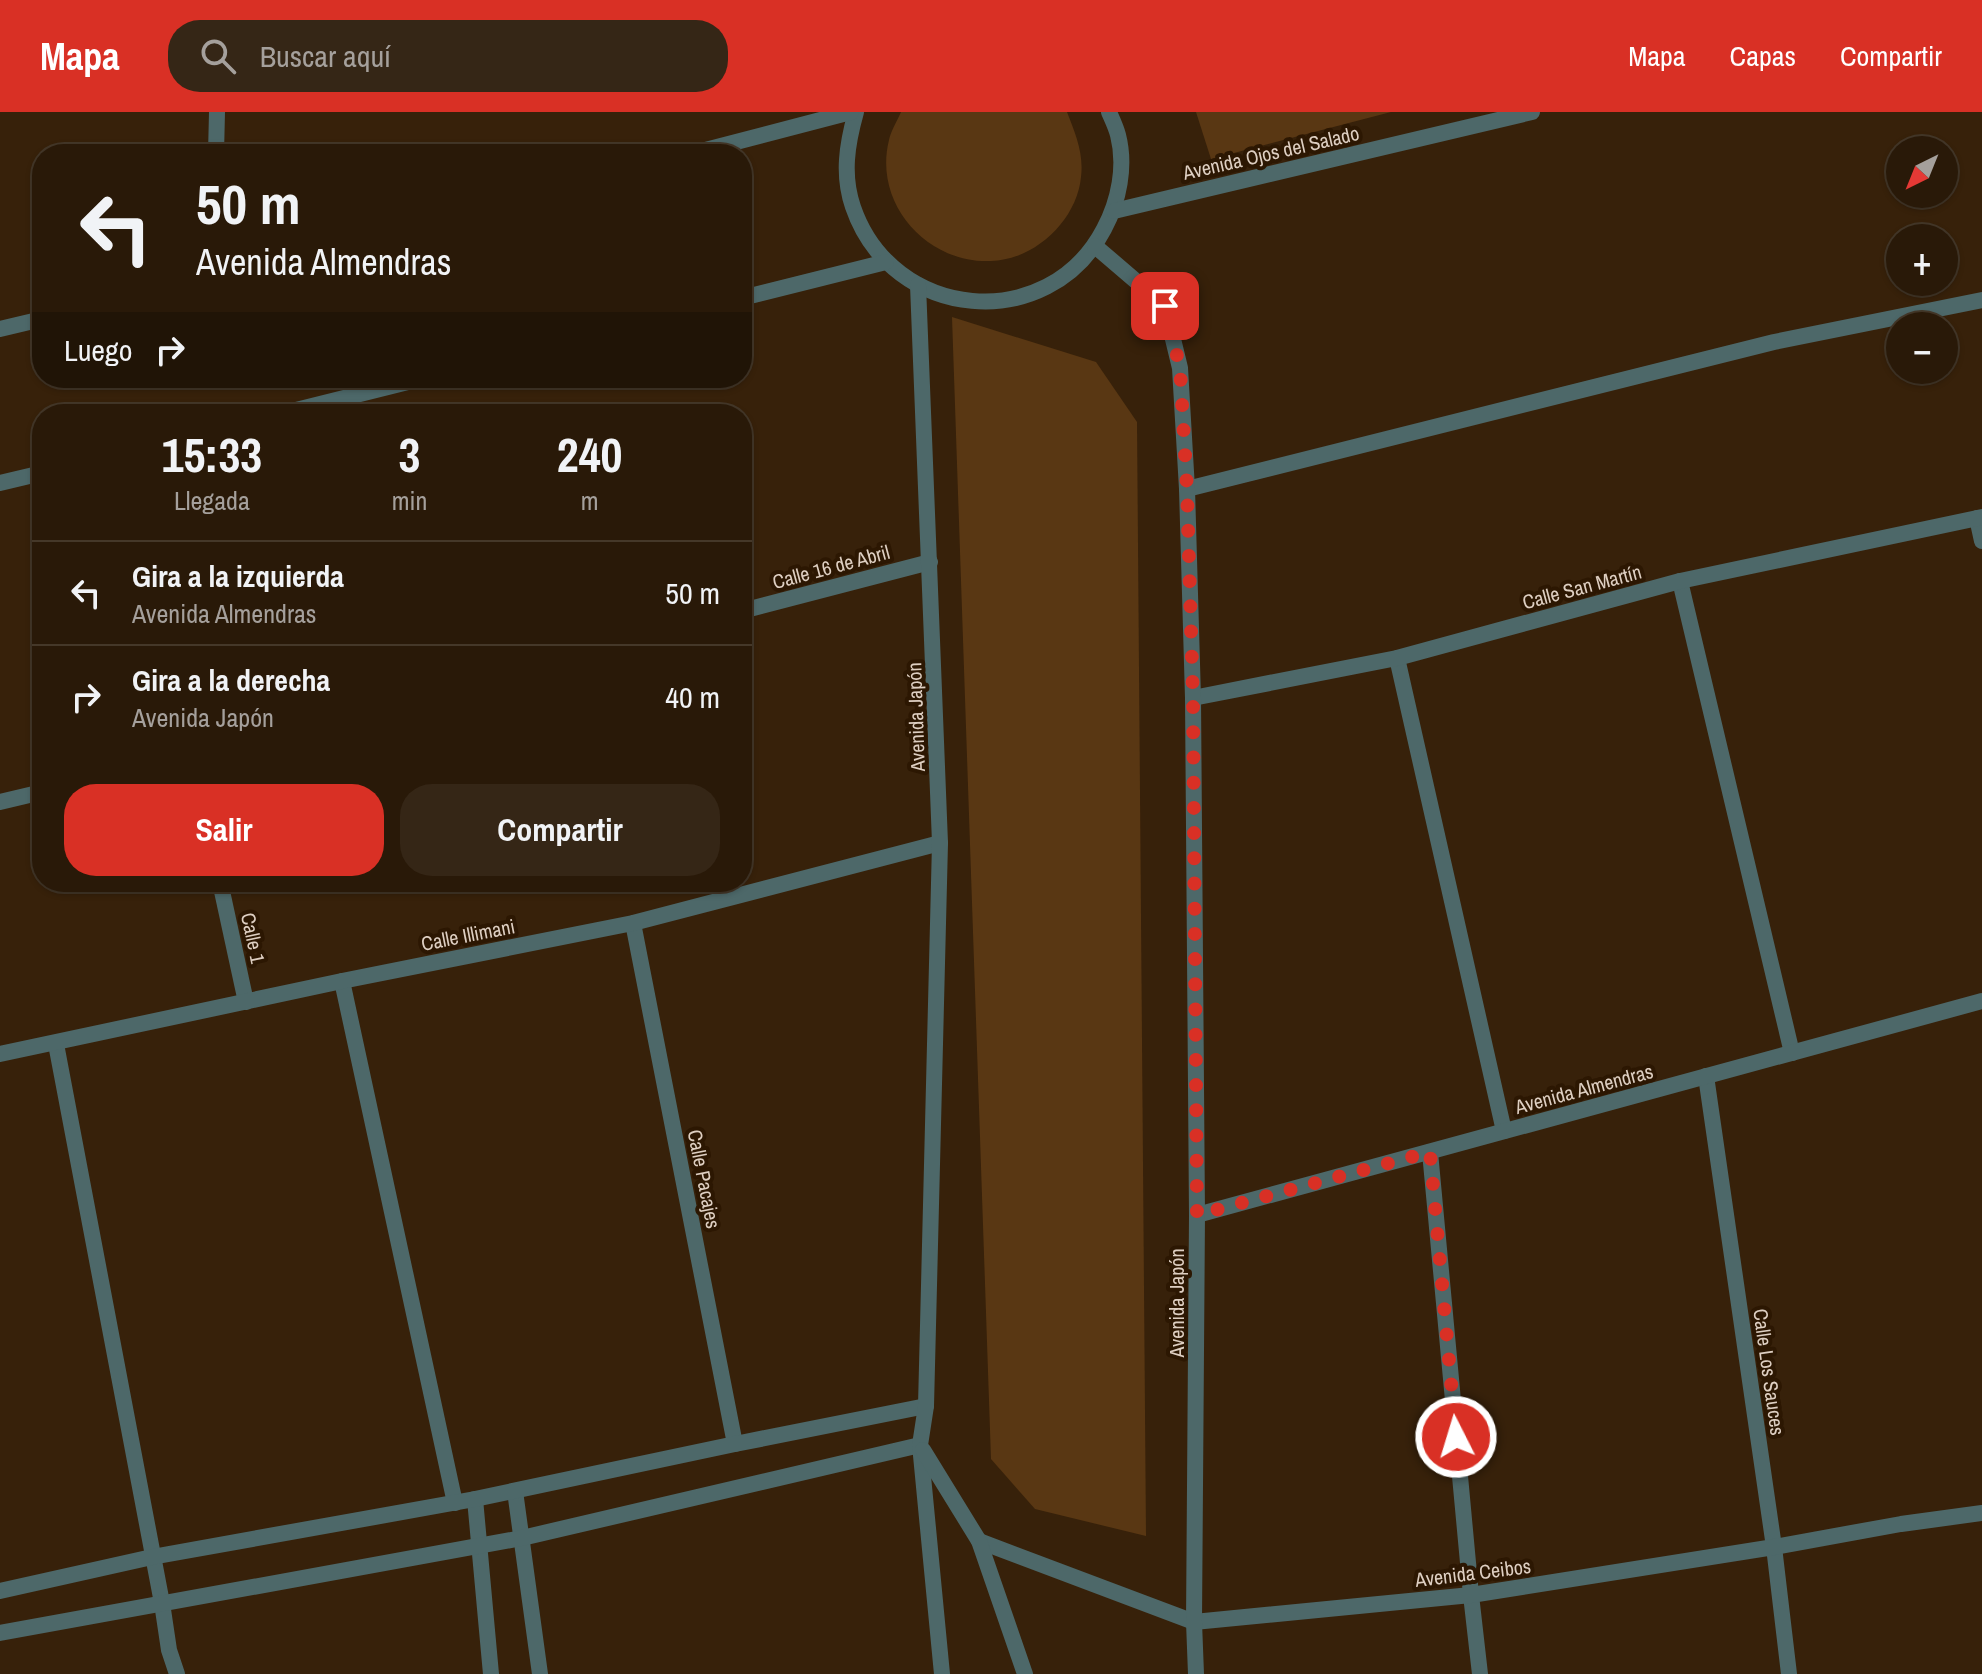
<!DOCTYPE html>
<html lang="es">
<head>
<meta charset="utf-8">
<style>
  body { margin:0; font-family:"Archivo Narrow",sans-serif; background:#352616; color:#f1f3f6; height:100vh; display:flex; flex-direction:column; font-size:30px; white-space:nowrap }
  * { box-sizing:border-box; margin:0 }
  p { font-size:26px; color:#a5a09c }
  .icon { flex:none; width:44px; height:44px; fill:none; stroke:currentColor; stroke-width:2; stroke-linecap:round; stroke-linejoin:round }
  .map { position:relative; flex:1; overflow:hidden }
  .details { position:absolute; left:32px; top:292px; width:720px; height:488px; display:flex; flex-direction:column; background:#291908; border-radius:32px; box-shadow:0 2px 6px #0004,0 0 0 2px #453829 }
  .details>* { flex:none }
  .hud { position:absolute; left:32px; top:32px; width:720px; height:244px; border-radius:32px; box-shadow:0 2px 6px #0004,0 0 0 2px #453829; background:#291908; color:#f1f3f6; overflow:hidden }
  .needle { width:52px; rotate:223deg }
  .controls { position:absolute; left:1886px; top:24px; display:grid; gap:16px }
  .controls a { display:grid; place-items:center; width:72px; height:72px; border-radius:50%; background:#291908; box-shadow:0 2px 6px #0004,0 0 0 2px #453829; font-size:40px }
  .pin { position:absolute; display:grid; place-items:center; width:68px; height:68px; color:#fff; margin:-34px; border-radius:16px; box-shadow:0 4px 12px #0006 }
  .me { position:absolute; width:88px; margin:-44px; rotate:355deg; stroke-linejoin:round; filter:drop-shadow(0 0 6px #0008) }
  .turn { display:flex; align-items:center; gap:28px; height:168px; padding:0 32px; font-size:36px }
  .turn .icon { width:104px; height:104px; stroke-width:2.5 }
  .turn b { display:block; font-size:56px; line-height:68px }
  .then { display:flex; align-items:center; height:76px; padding:0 32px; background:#0003; gap:16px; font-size:30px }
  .eta { display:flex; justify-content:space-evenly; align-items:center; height:136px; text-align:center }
  .eta b { font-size:48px; font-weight:700; line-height:56px }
  .cta { display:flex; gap:16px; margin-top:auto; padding:16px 32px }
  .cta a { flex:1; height:92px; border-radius:32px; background:#d93025; color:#fff; font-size:32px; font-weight:700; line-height:92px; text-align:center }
  .cta a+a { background:#352616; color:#f1f3f6 }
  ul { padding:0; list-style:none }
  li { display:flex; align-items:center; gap:24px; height:104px; padding:0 32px; border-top:2px solid #453829 }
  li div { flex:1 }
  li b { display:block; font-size:30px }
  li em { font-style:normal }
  header { display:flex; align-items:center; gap:48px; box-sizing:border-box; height:112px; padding:0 40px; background:#d93025; color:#fff }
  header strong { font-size:38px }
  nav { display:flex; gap:44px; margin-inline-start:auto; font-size:28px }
  .search { width:560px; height:72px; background:#352616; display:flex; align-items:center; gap:20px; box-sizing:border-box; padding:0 28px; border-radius:32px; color:#a5a09c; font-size:30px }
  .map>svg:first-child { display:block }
</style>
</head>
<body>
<header>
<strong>Mapa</strong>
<div class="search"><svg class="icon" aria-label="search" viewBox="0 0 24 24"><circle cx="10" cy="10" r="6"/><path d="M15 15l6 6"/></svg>Buscar aquí</div>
<nav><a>Mapa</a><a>Capas</a><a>Compartir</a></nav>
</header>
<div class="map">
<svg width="1982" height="1562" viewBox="0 0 1982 1562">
  <rect width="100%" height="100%" fill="#37210a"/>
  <!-- grass -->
  <g fill="#593713">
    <path d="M901 0H1067C1075 21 1084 41 1081 65 1077 108 1035 148 991 149 927 152 873 92 889 28 891 19 897 9 901 0Z"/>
    <path d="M1196 0H1391L1211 47Z"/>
    <path d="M952 205 1096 250 1137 310 1146 1424 1035 1397 991 1347Z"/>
  </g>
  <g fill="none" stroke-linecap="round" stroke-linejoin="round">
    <!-- minor -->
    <g stroke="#4d6869" stroke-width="16">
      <path d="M216 42 217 0"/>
      <path d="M1187 377 1774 230 1982 188"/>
      <path d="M1977 406 1982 429"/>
      <path d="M1680 469 1792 941"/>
      <path d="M742 499 930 450"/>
      <path d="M1397 546 1504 1019"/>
      <path d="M1193 586 1397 546 1680 469 1982 405"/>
      <path d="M0 690 42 680"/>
      <path d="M220 770 246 890"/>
      <path d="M633 811 735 1332"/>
      <path d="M342 869 455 1391"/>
      <path d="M56 932 162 1491 169 1538 177 1562"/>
      <path d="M0 942 342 869 633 811 940 731"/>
      <path d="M1706 964 1774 1435 1789 1562"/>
      <path d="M1430 1040 1471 1483 1480 1562"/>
      <path d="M1197 1103 1982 889"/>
      <path d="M515 1379 540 1562"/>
      <path d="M475 1387 491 1562"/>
      <path d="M979 1429 1194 1510 1471 1483 1774 1435 1901 1412 1982 1401"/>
      <path d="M0 1479 152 1445 475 1387 735 1332 926 1294"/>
      <path d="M0 1521 522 1426 920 1333"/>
    </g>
    <!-- tertiary -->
    <g stroke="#4d6869" stroke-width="16">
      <path d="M856 0C847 32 842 63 853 95 892 209 1048 224 1104 117 1119 89 1126 54 1118 23 1116 15 1112 7 1109 0"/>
      <path d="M690 42 851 0"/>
      <path d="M1114 99 1532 0"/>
      <path d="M1095 134 1165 194 1180 256 1187 377 1193 586 1197 1103 1194 1510 1196 1562"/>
      <path d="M918 173 940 731 926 1294 920 1333 942 1562"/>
      <path d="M742 186 886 150"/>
      <path d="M0 217 42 207"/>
      <path d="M280 302 424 266"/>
      <path d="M0 371 42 361"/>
      <path d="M923 1338 979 1429 1025 1562"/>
    </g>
  </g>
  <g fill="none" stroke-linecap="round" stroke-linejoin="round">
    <!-- route -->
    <path stroke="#d93025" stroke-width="14" stroke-dasharray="0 25.2" d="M1165 194 1180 256 1187 377 1193 586 1197 1103 1430 1040 1456 1325"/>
  </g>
  <g text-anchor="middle" stroke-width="8" stroke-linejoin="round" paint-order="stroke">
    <!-- street labels -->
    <g font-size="20" fill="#decfc2" stroke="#2c1702">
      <text transform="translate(1271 41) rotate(-13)" y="7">Avenida Ojos del Salado</text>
      <text transform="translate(831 455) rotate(-15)" y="7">Calle 16 de Abril</text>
      <text transform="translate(1582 475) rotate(-15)" y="7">Calle San Martín</text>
      <text transform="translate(916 605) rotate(-92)" y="7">Avenida Japón</text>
      <text transform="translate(468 823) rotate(-11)" y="7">Calle Illimani</text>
      <text transform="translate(253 826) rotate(78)" y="7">Calle 1</text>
      <text transform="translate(1584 977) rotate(-15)" y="7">Avenida Almendras</text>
      <text transform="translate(704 1067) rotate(79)" y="7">Calle Pacajes</text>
      <text transform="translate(1177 1191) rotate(-90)" y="7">Avenida Japón</text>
      <text transform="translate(1769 1260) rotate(82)" y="7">Calle Los Sauces</text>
      <text transform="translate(1473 1461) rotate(-7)" y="7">Avenida Ceibos</text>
    </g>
  </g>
</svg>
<div class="controls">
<a><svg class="needle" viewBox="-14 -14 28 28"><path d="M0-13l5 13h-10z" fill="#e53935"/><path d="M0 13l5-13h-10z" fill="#a5a09c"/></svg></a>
<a>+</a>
<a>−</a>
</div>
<div class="pin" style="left:1165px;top:194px;background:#d93025"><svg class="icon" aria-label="arrive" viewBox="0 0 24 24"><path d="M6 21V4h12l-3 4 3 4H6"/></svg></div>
<svg class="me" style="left:1456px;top:1325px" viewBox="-20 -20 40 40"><circle r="17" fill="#d93025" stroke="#fff" stroke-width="3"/><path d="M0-11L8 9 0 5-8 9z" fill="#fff"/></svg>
<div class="hud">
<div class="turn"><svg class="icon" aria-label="left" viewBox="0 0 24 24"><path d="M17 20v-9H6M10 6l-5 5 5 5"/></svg><div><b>50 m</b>Avenida Almendras</div></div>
<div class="then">Luego<svg class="icon" aria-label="right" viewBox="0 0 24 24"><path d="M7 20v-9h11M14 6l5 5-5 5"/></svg></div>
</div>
<section class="details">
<div class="eta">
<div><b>15:33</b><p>Llegada</p></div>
<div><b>3</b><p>min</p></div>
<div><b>240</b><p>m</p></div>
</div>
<ul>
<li><svg class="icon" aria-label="left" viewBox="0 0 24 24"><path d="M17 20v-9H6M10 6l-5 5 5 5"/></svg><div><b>Gira a la izquierda</b><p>Avenida Almendras</p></div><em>50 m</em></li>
<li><svg class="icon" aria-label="right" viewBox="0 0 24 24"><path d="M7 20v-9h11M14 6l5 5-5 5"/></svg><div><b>Gira a la derecha</b><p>Avenida Japón</p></div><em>40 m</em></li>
</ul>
<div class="cta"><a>Salir</a><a>Compartir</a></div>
</section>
</div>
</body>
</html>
